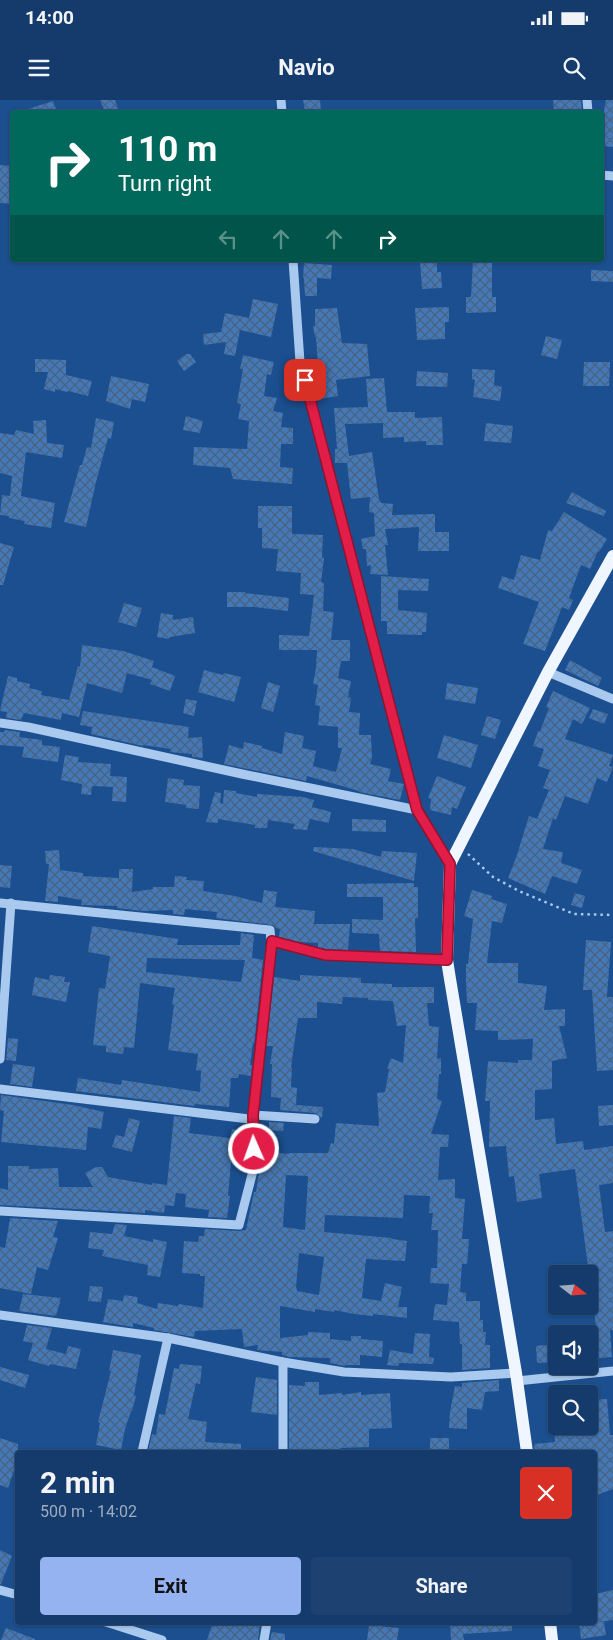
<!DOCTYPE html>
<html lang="en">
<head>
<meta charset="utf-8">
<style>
  body { margin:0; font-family:Roboto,sans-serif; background:#1d4271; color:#f1f3f6; height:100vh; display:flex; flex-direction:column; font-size:19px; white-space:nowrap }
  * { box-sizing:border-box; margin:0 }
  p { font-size:16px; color:#9dadc1 }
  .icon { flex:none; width:28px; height:28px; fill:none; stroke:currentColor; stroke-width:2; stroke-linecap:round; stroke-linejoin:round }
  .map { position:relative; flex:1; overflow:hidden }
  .panel { position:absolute; left:15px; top:1350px; width:582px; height:175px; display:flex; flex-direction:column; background:#143b6b; border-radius:5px; box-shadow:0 1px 4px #0004,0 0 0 1px #33557e }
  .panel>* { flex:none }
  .banner { position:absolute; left:10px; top:10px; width:594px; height:152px; border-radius:5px; box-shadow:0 1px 4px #0004,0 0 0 1px #33557e; background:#00695c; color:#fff; overflow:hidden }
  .needle { width:32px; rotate:107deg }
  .tools { position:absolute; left:548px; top:1165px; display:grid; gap:10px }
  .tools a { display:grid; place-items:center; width:50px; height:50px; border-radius:5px; background:#143b6b; box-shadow:0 1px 4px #0004,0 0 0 1px #33557e; font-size:25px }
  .pin { position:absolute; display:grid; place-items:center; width:42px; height:42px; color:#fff; margin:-21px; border-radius:10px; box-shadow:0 2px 8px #0006 }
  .me { position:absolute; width:55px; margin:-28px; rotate:358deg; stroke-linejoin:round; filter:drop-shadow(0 0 4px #0008) }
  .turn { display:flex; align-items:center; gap:18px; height:105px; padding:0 25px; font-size:22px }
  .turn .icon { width:65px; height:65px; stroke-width:2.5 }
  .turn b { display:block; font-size:35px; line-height:42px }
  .lanes { display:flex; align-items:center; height:48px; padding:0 25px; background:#0003; justify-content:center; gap:25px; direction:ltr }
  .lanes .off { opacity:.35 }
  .round { display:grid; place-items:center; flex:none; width:52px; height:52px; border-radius:5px; background:#1d4271 }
  .summary { display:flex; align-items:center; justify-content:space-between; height:85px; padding:0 25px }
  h1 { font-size:30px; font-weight:700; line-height:38px }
  .cta { display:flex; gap:10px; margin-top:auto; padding:10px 25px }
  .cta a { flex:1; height:58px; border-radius:5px; background:#95b2f1; color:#111; font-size:20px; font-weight:700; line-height:58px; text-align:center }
  .cta a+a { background:#1d4271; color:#f1f3f6 }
  .status { display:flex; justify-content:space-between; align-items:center; height:35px; padding:0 25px; background:#143b6b; direction:ltr }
  .status svg { height:14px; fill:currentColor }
  header { display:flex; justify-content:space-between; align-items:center; height:65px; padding:0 25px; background:#143b6b; font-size:22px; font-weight:700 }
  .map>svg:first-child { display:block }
</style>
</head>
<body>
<div class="status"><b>14:00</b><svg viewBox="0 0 49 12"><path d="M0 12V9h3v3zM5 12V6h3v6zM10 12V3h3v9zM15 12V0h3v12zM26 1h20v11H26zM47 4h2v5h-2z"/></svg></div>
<header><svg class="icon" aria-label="menu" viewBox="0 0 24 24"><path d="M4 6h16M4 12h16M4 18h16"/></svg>Navio<svg class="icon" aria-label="search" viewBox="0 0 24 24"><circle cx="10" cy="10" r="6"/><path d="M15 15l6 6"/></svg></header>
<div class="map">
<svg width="613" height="1540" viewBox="0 0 613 1540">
  <defs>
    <pattern id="building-cross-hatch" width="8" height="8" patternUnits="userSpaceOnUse" patternTransform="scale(1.25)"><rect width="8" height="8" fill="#4478b7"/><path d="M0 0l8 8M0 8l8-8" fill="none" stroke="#486282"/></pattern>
  </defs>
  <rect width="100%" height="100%" fill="#1b4f8f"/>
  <!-- building -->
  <g fill="url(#building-cross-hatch)" fill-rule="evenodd">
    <path d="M100 0H115L118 9 105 12Z"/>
    <path d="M303 0H320L321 12H305Z"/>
    <path d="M553 0H581L582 11 554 12Z"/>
    <path d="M606 0H613V47L601 46V11H604Z"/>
    <path d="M53 1 57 12H25V10Z"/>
    <path d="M0 65 12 66V104L0 103Z"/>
    <path d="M473 160H492V197H496V212L466 213V197H471Z"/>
    <path d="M420 161 437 162V172H441L442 188 422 189Z"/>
    <path d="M304 163 332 165 331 179 317 178V196H305L304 178H303Z"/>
    <path d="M591 170 613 171V182L591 181Z"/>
    <path d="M253 199 278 204 271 237 240 230 235 256 224 254 226 242 204 245 203 234 221 232 225 213 249 218Z"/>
    <path d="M449 207V222H445V239L417 240 415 208Z"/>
    <path d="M337 208 342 243 367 244 370 276 336 280 338 296 320 299 315 268 318 267 316 237H315L313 226H315V209Z"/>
    <path d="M546 236 562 240 557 259 541 255Z"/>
    <path d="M186 254H190L196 262 184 271 177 261Z"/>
    <path d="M243 255 274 262 271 275 267 274 264 296 277 298 273 311 283 313 281 327 293 328V344H281L280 367 293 368 292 384 233 379 230 368 193 365 194 347 247 349 249 321 238 319 241 304 237 303 243 269H240Z"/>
    <path d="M35 259 66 260V275L92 281 88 296 68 291 67 292 55 289V292L44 289 48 272H35Z"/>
    <path d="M584 262H610L609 286H583Z"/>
    <path d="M472 269 495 270 494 285 502 287 500 301 473 297 475 280 472 279Z"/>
    <path d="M417 271 448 273 447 287 416 286Z"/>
    <path d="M111 276 149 284 145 302 132 299 130 309 106 301Z"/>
    <path d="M384 278 387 312H415V318L442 317 443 345H426V341L404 342V337L383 338V323L345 324 349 356 372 352 379 399 381 403 393 404 392 415 435 414V432H449V451H418L419 427 385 429 388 445H385L388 475 370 474 371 465 367 466 366 449H363L361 439 375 436 374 413 369 412 370 397 351 399 347 363H335V349H337L334 308 368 307 366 279Z"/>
    <path d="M186 316 203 321 200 333 183 330Z"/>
    <path d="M96 318 114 322 111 339 108 338 96 382 86 427 64 422 80 365H82L87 347 91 348Z"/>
    <path d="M46 320 47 343 64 345 62 358 26 352 21 396 55 403 51 428 24 424 25 421 9 418V416L0 415 2 395 10 396 12 376 0 373V333L14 335 16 330 34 334 33 321Z"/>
    <path d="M486 323 513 326 511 343 484 341Z"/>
    <path d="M572 392 606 411 604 416 566 403Z"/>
    <path d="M258 406H292V434L323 435 322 457 324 458 321 482 324 483 323 511 334 512 331 540H350V561H341L338 578 351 581 348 597 351 598 349 612 360 613 359 635H371L372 658 370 664 391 669 388 681 404 684 400 700 359 692V691L307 676 306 681 224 664 229 645 243 649 244 642 262 646V648L282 654 285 632 304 636 302 648 316 651 313 666 336 672 342 648H338V627L318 625 320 606 315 605 318 585 313 584 316 568 317 550H279V535L309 536 314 495 300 494 301 473 276 471 278 449 262 448V428H258Z"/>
    <path d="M564 412 607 439 599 452 598 451 590 469 581 465 569 498 573 500 569 510 562 507 545 551 523 544 539 502 498 488 502 476 514 480 521 455 540 460 548 430 552 431Z"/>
    <path d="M0 443 14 447 3 485H0Z"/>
    <path d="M381 476 429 479 428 491 398 490V510L427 513 426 532H422V535L387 534V521H381Z"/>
    <path d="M227 492H245V493L289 498 288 511 254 507H227Z"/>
    <path d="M124 503 142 508 136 527 118 522Z"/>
    <path d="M161 513 173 515V520L193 517 195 533 170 537 169 539 157 537Z"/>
    <path d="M82 545 123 551 154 561 152 567 175 576 170 591 150 584 152 580 127 573 122 593 87 583 79 617 62 613 61 620 24 613 21 620 6 618 7 612 0 611 8 576 17 578V581L30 584 29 588 42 591 41 595 69 600 78 566 80 567Z"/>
    <path d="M570 560 602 578 598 586 565 570Z"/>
    <path d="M204 570 223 575 224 573 241 577 234 602 198 592Z"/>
    <path d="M268 582 280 586 273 612 261 608Z"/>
    <path d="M447 583 478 588 475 604 445 599Z"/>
    <path d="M553 591 590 608 582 624 573 619 565 639 613 655 609 666 613 667 607 682 597 678 588 704 565 696 556 720 553 718 543 749 563 752 561 763 582 770 577 784 552 776 545 794 508 778 516 758 529 716 537 719 549 690 543 688 550 670 538 666 544 649 533 646 538 631H540L549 608 546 607Z"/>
    <path d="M186 599 197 601 194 616 183 613Z"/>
    <path d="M593 609 608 614 604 624 589 618Z"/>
    <path d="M83 611 189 627 188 638 202 637 203 658 192 657V654L170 652 171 649 143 645V646L91 634 92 627 80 625Z"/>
    <path d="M487 616 501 620 495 639 481 635Z"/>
    <path d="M5 630 20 632 19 637 42 640V645L60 647 58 662 22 657 24 647 0 645V632H4Z"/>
    <path d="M444 635 478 645 471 668 437 658Z"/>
    <path d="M65 655 79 657 78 662 111 664 110 676 127 677 126 702 112 701 113 687 92 686 91 695 81 694 82 684 61 680Z"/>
    <path d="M437 676 466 687 457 709 452 707 451 715 430 710 431 699 428 698Z"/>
    <path d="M168 678 184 680 183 685 200 686 199 709 186 708V705L165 702Z"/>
    <path d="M224 690 236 691V693L257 697V694L303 697 314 700 312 707 331 712 329 723 310 719 307 730 293 729 295 724 268 720 267 728H255V725L218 719V723L206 722 215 692 221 693 220 703 223 704Z"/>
    <path d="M352 719 386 720V732L352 731Z"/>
    <path d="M314 747 353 749 381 757 382 751 417 753 414 781 313 751Z"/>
    <path d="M59 750 60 770 83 773V776L119 778V769H133L132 792 153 789V787H174L175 776 187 777 186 780 204 781 203 791 235 796 262 803 264 790 277 792 275 807 315 811 314 824H350L348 850 326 849 318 847V843L299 842 279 837 280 829 276 828 273 825 216 818 217 812 185 809 184 815 173 814V810L143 811 117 808V806L81 805 82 800 58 796V802L45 801 49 764H46L45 751Z"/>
    <path d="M0 765 12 766 10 788 0 787Z"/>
    <path d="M414 783V787H418V818H415L416 852 380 851 379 834 352 833V819L383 820V797H347V784Z"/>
    <path d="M472 790 492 796 491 799 507 804 502 823 492 821 487 863H518V883L547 886 544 910 565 909V926H559L567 958 552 961V989L535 990V1020L554 1018 556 1044 583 1041 584 1050 613 1046V1083L599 1085 605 1132 613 1131V1230H610L612 1257 589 1259V1241H598L575 1069 539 1074 542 1098 517 1102 514 1076 509 1077 506 1046 489 1047 490 1001H485L488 961 518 963V960H532L533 939 498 940V931L475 930 477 903H467L466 881V864H468L473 819 464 816Z"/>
    <path d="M575 793 585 796 582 808 571 805Z"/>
    <path d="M92 826 178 839 177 845H240L241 833 254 835 252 858 263 860 254 944 253 943 250 965H252L251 976 239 974 238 978H231L229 1007 195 1004 194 1006 76 991 78 978 121 985 122 980 200 992 201 971 196 970 198 954 168 950 174 905 172 904 175 888 140 883 134 948 124 947 123 954 106 952V946L93 945 99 888 105 889 110 856 88 852ZM147 858 245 860 241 882 146 872Z"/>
    <path d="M586 840 611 842 607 897H613V970L597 971 592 890H583Z"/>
    <path d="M50 875 65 877 64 882H70L66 902 32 895 35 877 49 880Z"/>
    <path d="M300 875 361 878V883L392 884V887H434V903H427L429 926 439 927 437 959 441 958V974H439L437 999 442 1001 431 1034 449 1035 448 1047H440L438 1080 455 1079V1098L465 1099 462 1139H469L468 1152 467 1164H462L460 1192 466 1193V1201H480V1220H483V1232H486L485 1245H490V1268L462 1270V1244H460L459 1222 433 1220 435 1204 447 1205 449 1184 430 1183 431 1168H437L438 1130H431L433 1113H429L430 1096 404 1095 403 1118 325 1115 324 1132 392 1138V1139L407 1141 405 1161 366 1159 362 1198 381 1201 385 1183 402 1187 398 1207H407V1218L373 1214V1216L354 1214 334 1210V1212L315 1209V1212L280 1206V1238L308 1235V1232L330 1233V1239L351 1241V1236H361V1239L383 1241 382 1257 360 1255V1265H346L345 1266 330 1263V1258L289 1257 282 1255V1252L257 1250 258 1245 244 1247 242 1229 195 1231 194 1237 154 1230V1228L133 1223V1227L103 1222 108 1199 123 1201 124 1195 138 1197 137 1203 157 1209 158 1203 178 1206 179 1204 203 1208 205 1176H200V1174L182 1173 184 1141 198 1142 199 1136H204L205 1129 239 1131 246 1130 254 1092H256L260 1065H267L269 1052 289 1054V1053H328L331 1043 334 1044 336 1023 379 1026 377 993 385 992 389 969H387L391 958 403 963 406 925 397 926 393 901 368 900V898L343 897 342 904 317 902V918H298L291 967H292L291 987 297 988 296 1005 323 1007 322 1018 315 1013 280 1010 281 998 271 997 272 964H270L273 946H266L274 877 300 881ZM286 1075 308 1076 305 1130 283 1127ZM299 1153 324 1157 319 1195 297 1191V1189L296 1188Z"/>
    <path d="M8 938 18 939 16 961 6 960Z"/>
    <path d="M13 964 35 967 32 987 10 984Z"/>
    <path d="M1 995 73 1005 104 1012 101 1029 88 1027 86 1050 1 1042 4 1011 0 1010Z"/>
    <path d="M613 1005V1025L599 1026 598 1006Z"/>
    <path d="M174 1016 191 1018 189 1033 230 1038 232 1029 247 1032 243 1063 231 1061 228 1096H230L227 1118 208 1117 209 1110 185 1107 186 1094 176 1093 174 1106 165 1105 164 1113 145 1110V1113L130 1112 0 1105V1088L8 1090V1066H29V1069L58 1068 59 1087H93L85 1073 96 1067H102L108 1077 152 1085V1083L167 1085Z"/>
    <path d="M129 1018 140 1021 132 1052 112 1047 116 1035 124 1037Z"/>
    <path d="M269 1022 284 1023 283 1031 269 1030Z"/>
    <path d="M10 1118 58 1121 53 1137 58 1138 48 1170 37 1167 31 1194 0 1188V1147L5 1148Z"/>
    <path d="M115 1124 127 1125 124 1136 153 1142V1139L167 1142 160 1177 147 1175 148 1165 102 1156 104 1150 88 1148 90 1132 112 1134Z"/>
    <path d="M90 1186 103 1187 101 1202 88 1201Z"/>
    <path d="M23 1194 61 1198 56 1216 19 1211Z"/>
    <path d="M27 1225 52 1228 46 1249 66 1254 68 1246 81 1249 76 1269 50 1264 49 1266 28 1260 33 1243 23 1241Z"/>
    <path d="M415 1233 430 1234 429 1257 434 1258 433 1264 399 1263 398 1266 387 1265 390 1250 413 1254Z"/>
    <path d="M556 1244V1262L537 1263 536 1246Z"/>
    <path d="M113 1250 141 1255 134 1295 136 1296 132 1311H131L125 1329 121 1350 96 1345 100 1323 98 1322 111 1271H109Z"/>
    <path d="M180 1264 202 1266 200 1284 196 1283 188 1319 207 1322 205 1342 241 1344V1352H148L152 1334 156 1335 159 1314 165 1315 174 1268 179 1269Z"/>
    <path d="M0 1267 29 1275 25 1288 0 1280Z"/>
    <path d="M256 1277 277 1280V1315L251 1312Z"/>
    <path d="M499 1280V1291L485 1292 482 1310 467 1308V1329L449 1328 450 1312 455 1286 462 1287V1283Z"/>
    <path d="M305 1282H319V1295L342 1293V1295L361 1292V1295L390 1293 392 1328 369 1329V1347L340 1348V1352H289V1285L305 1286Z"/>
    <path d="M607 1299 610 1335H613V1389L597 1395 595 1389V1352H535L534 1344 555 1342 554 1326H589V1300Z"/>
    <path d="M0 1338 18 1344V1359L8 1388 0 1385Z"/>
    <rect x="430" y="1338" width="19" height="14"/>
    <path d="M0 1450 12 1456 1 1484H0Z"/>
    <path d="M613 1490V1520L600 1522H604L606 1535 581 1539 579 1522H595V1494Z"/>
    <path d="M213 1522H251L260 1525 258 1540H207Z"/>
    <path d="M450 1522H512V1531L463 1534 464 1540H451Z"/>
    <path d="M369 1525 399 1528 397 1540H367Z"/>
    <path d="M6 1528 35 1539V1540H1Z"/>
    <path d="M272 1532 285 1534V1540H270Z"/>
  </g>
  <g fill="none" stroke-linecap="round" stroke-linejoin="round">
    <!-- path -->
    <path stroke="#a9c9ee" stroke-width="2.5" stroke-dasharray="2.5 4" stroke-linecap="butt" d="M468 754 493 777 519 791 574 814 613 815"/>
    <!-- minor -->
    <g stroke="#a9c9ee" stroke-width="9">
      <path d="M281 0 282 12"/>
      <path d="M587 0 588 12"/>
      <path d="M601 75 613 76"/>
      <path d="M293 160 300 262 417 710 450 764"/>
      <path d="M548 572 613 599"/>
      <path d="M0 623 28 627 242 674 417 710"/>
      <path d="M0 803 270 830 271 841 325 855 447 860"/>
      <path d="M0 959 11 803"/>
      <path d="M0 989 249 1019 253 1015 315 1019"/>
      <path d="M0 1111 239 1125 254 1067 253 1015 271 841"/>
      <path d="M0 1215 168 1238 283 1262 344 1272 451 1277 516 1273"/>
      <path d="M517 1281 613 1271"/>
      <path d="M142 1352 168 1238"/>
      <path d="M283 1352V1262"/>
      <path d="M0 1490 18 1495"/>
      <path d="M106 1522 162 1540"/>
      <path d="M264 1540 267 1522"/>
    </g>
    <!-- major -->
    <g stroke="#f0f6ff" stroke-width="12">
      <path d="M527 1352 516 1273 450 879 447 860 450 764 548 572 613 456"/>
      <path d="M550 1522 552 1540"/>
    </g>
  </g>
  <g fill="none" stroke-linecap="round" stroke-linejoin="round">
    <!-- route casing -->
    <g stroke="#92132f" stroke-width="12">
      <path id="route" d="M254 1049 253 1015 272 841 325 855 447 860 450 764 417 710 305 280"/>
    </g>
    <!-- route -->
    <use href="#route" stroke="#e11d48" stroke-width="9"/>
  </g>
</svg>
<div class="tools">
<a><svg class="needle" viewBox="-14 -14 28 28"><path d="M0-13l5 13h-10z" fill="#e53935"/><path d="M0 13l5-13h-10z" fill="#9dadc1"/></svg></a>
<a><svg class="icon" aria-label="sound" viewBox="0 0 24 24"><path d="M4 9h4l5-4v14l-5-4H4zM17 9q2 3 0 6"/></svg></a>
<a><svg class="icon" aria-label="search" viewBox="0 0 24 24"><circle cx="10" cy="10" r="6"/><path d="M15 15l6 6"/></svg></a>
</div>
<div class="pin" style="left:305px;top:280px;background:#d93025"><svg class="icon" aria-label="arrive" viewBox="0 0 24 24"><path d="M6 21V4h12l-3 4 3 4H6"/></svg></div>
<svg class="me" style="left:254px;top:1049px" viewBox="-20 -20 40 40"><circle r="17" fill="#e11d48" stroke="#fff" stroke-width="3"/><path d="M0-11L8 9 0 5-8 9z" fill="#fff"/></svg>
<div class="banner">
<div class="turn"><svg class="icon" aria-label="right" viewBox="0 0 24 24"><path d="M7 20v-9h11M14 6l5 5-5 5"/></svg><div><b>110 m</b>Turn right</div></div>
<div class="lanes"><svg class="icon off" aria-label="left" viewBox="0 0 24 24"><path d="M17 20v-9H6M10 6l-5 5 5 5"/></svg><svg class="icon off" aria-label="ahead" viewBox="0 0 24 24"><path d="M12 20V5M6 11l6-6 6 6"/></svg><svg class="icon off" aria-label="ahead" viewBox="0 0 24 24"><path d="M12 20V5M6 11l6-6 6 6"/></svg><svg class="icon" aria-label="right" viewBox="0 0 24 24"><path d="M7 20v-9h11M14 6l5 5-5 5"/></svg></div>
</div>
<section class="panel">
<div class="summary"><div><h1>2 min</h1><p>500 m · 14:02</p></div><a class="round" style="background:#d93025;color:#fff"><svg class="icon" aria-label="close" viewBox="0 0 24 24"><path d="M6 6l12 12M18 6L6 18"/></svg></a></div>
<div class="cta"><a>Exit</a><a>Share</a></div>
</section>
</div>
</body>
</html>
